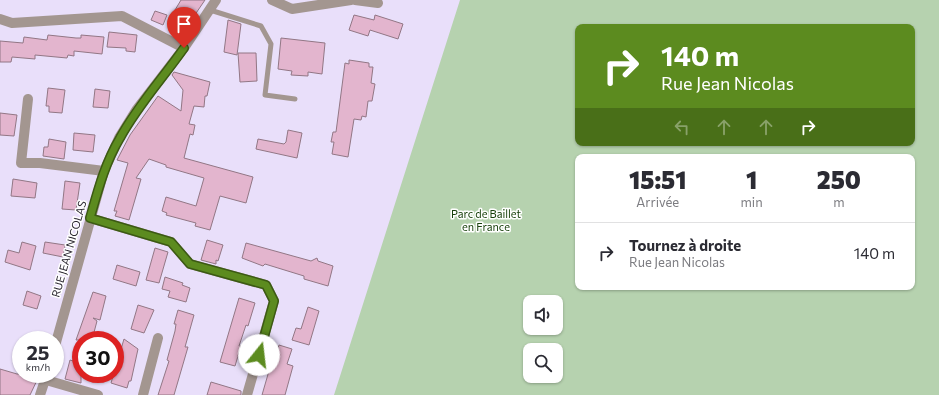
<!DOCTYPE html>
<html lang="fr">
<head>
<meta charset="utf-8">
<style>
  body { margin:0; font-family:Commissioner,sans-serif; background:#f7f7f7; color:#2b2b33; height:100vh; display:flex; flex-direction:column; font-size:15px; white-space:nowrap }
  * { box-sizing:border-box; margin:0 }
  p { font-size:13px; color:#7c7c81 }
  .icon { flex:none; width:22px; height:22px; fill:none; stroke:currentColor; stroke-width:2; stroke-linecap:round; stroke-linejoin:round }
  .map { position:relative; flex:1; overflow:hidden }
  .sheet { position:absolute; left:575px; top:154px; width:340px; height:136px; display:flex; flex-direction:column; background:#fff; border-radius:8px; box-shadow:0 1px 3px #0004 }
  .sheet>* { flex:none }
  .banner { position:absolute; left:575px; top:24px; width:340px; height:122px; border-radius:8px; box-shadow:0 1px 3px #0004; background:#5c8b1f; color:#fff; overflow:hidden }
  .controls { position:absolute; left:523px; top:295px; display:grid; gap:8px }
  .controls a { display:grid; place-items:center; width:40px; height:40px; border-radius:8px; background:#fff; box-shadow:0 1px 3px #0004; font-size:20px }
  .speed { position:absolute; left:12px; top:331px; display:flex; gap:8px; font-size:20px; font-weight:700; text-align:center }
  .speed>* { display:grid; place-content:center; width:52px; height:52px; border-radius:50%; background:#fff; box-shadow:0 1px 3px #0004; line-height:1 }
  .speed small { font-size:10px; font-weight:400 }
  .speed .limit { border:6px solid #d22; background:#fff; color:#111 }
  .pin { position:absolute; display:grid; place-items:center; width:34px; height:34px; color:#fff; margin:-41px -17px; border-radius:50% 50% 50% 0; rotate:-45deg; box-shadow:0 0 4px #0007 }
  .pin .icon { rotate:45deg }
  .me { position:absolute; width:44px; margin:-22px; rotate:16deg; stroke-linejoin:round; filter:drop-shadow(0 0 3px #0008) }
  .turn { display:flex; align-items:center; gap:14px; height:84px; padding:0 20px; font-size:18px }
  .turn .icon { width:52px; height:52px; stroke-width:2.5 }
  .turn b { display:block; font-size:28px; line-height:34px }
  .lanes { display:flex; align-items:center; height:38px; padding:0 20px; background:#0003; justify-content:center; gap:20px; direction:ltr }
  .lanes .off { opacity:.35 }
  .eta { display:flex; justify-content:space-evenly; align-items:center; height:68px; text-align:center }
  .eta b { font-size:24px; font-weight:800; line-height:28px }
  ul { padding:0; list-style:none }
  li { display:flex; align-items:center; gap:12px; height:60px; padding:0 20px; border-top:1px solid #e1e1e2 }
  li div { flex:1 }
  li b { display:block; font-size:15px }
  li em { font-style:normal }
  .map>svg:first-child { display:block }
</style>
</head>
<body>
<div class="map">
<svg width="939" height="395" viewBox="0 0 939 395">
  <rect width="100%" height="100%" fill="#e9dffa"/>
  <!-- green -->
  <path fill="#b6d2af" fill-rule="evenodd" d="M460 0H939V395H334ZM578 27H912V143H578ZM578 157H912V287H578ZM530 302H556V328H530ZM530 350H556V376H530Z"/>
  <!-- building -->
  <g fill="#e3b5ce" stroke="#927785">
    <path d="M181 0H205L190 22 175 10Z"/>
    <path d="M155 11 167 15 163 25 151 20Z"/>
    <path d="M354 15 374 20 375 15 403 24 398 39 370 30 368 36 349 30Z"/>
    <path d="M228 20 241 24 237 55 224 52Z"/>
    <path d="M109 32 137 35 135 52 126 51V48L107 47Z"/>
    <path d="M48 35 76 38H81V35L104 37 102 54 74 51V56L68 55 67 58 35 55V59L12 57 11 62H0V41L23 43 24 37 47 40Z"/>
    <path d="M281 38 325 43 322 74 308 72V76L291 75 292 71 278 69Z"/>
    <path d="M238 53H256L257 81 240 82Z"/>
    <path d="M349 60 369 63V67H373L371 83 375 84 372 101H368L366 117 362 116 361 120 354 119 348 157 332 154 334 142H331L333 132H336L345 63 349 64Z"/>
    <path d="M174 72 210 82 207 96H205L204 107 194 106 189 124 195 125 193 135 190 134 184 158 253 177 246 203 220 196 210 230 195 226 196 223 166 215 167 213 162 211 166 197 196 206 204 178 166 167V165L149 159 136 178 141 179 129 220 115 216 117 211H114L128 163 117 160 130 135 158 96 181 111 183 90 172 75Z"/>
    <path d="M48 88 65 90 62 113 49 112V106H46Z"/>
    <path d="M95 89 110 91 108 108 93 107Z"/>
    <path d="M0 113 17 115 14 136 0 135Z"/>
    <path d="M288 130 302 133 297 158 256 149 258 139 284 144 286 142Z"/>
    <path d="M74 133 95 135 93 152 73 150Z"/>
    <path d="M49 139 66 142 64 159 43 156 44 147H48Z"/>
    <path d="M13 179 37 183 35 198 11 196Z"/>
    <path d="M65 181 80 183 76 210 62 209Z"/>
    <path d="M207 240 223 245 218 261 216 260V264L201 260Z"/>
    <path d="M22 242 36 246 30 270 5 262 8 250 19 253Z"/>
    <path d="M45 242 65 245 63 257 43 253Z"/>
    <path d="M246 243 311 261 317 258 318 261 333 266 328 286 304 279V276L265 264 263 266 242 258Z"/>
    <path d="M155 248 168 252 159 283 146 280Z"/>
    <path d="M117 265 140 272 136 286 113 279Z"/>
    <path d="M165 277 183 283 182 285 190 288 186 302 168 297 170 291 162 289Z"/>
    <path d="M27 291 41 296 37 309 23 305Z"/>
    <path d="M93 292 106 296 100 320 93 318 97 321 92 340H76Z"/>
    <path d="M239 298 255 303 248 326 246 325 239 346H241L235 366 220 362Z"/>
    <path d="M138 305 154 310 144 333 131 329Z"/>
    <path d="M308 307 319 311 309 345 292 340 296 328 301 329Z"/>
    <path d="M178 310 194 315 185 347H188L174 395H158L169 361 167 360 175 331 176 324H174Z"/>
    <path d="M124 339 138 349 131 381H129L127 388 111 383Z"/>
    <path d="M79 342H81V383L65 379 70 360 73 361Z"/>
    <path d="M279 345 292 349 287 364 293 366 285 395H262L275 350 277 351Z"/>
    <path d="M0 369 17 374H40L30 395H0Z"/>
    <path d="M211 382 241 391V395H207Z"/>
  </g>
  <g fill="none" stroke-linecap="round" stroke-linejoin="round">
    <!-- service -->
    <path stroke="#a39690" stroke-width="5" d="M210 10 261 26 271 44 265 95 295 99"/>
    <!-- minor -->
    <g stroke="#a39690" stroke-width="10">
      <path d="M272 0 292 9 351 0"/>
      <path d="M355 0 378 3"/>
      <path d="M0 19 12 23 122 16 184 48"/>
      <path d="M28 99 21 163H40L104 171"/>
      <path d="M90 218 171 242 190 264 266 285 274 301 247 395"/>
      <path d="M46 380 98 395"/>
      <path d="M143 395 158 338"/>
    </g>
    <!-- tertiary -->
    <g stroke="#a39690" stroke-width="10">
      <path d="M55 346 104 171 119 138 137 109 184 48 216 0"/>
      <path d="M40 395 47 374"/>
    </g>
  </g>
  <g fill="none" stroke-linecap="round" stroke-linejoin="round">
    <!-- route casing -->
    <g stroke="#3c5a14" stroke-width="10">
      <path id="route" d="M184 48C163 78 138 105 120 138 105 163 98 190 90 218L171 242 190 264 266 285 274 301 259 355"/>
    </g>
    <!-- route -->
    <use href="#route" stroke="#5c8b1f" stroke-width="7"/>
  </g>
  <g text-anchor="middle" stroke-width="3" stroke-linejoin="round" paint-order="stroke">
    <!-- park labels -->
    <g font-size="11" fill="#18410c" stroke="#fff">
      <text x="486" y="218">Parc de Baillet<tspan x="486" dy="13">en France</tspan></text>
    </g>
    <!-- street labels -->
    <g font-size="11" fill="#2a2630" stroke="#fff">
      <text transform="translate(69 249) rotate(-74)" y="4">RUE JEAN NICOLAS</text>
    </g>
  </g>
</svg>
<div class="controls">
<a><svg class="icon" aria-label="sound" viewBox="0 0 24 24"><path d="M4 9h4l5-4v14l-5-4H4zM17 9q2 3 0 6"/></svg></a>
<a><svg class="icon" aria-label="search" viewBox="0 0 24 24"><circle cx="10" cy="10" r="6"/><path d="M15 15l6 6"/></svg></a>
</div>
<div class="speed"><div>25<small>km/h</small></div><div class="limit">30</div></div>
<div class="pin" style="left:184px;top:48px;background:#d93025"><svg class="icon" aria-label="arrive" viewBox="0 0 24 24"><path d="M6 21V4h12l-3 4 3 4H6"/></svg></div>
<svg class="me" style="left:259px;top:355px" viewBox="-20 -20 40 40"><circle r="19" fill="#fff"/><path d="M0-13L10 11 0 6-10 11z" fill="#5c8b1f"/></svg>
<div class="banner">
<div class="turn"><svg class="icon" aria-label="right" viewBox="0 0 24 24"><path d="M7 20v-9h11M14 6l5 5-5 5"/></svg><div><b>140 m</b>Rue Jean Nicolas</div></div>
<div class="lanes"><svg class="icon off" aria-label="left" viewBox="0 0 24 24"><path d="M17 20v-9H6M10 6l-5 5 5 5"/></svg><svg class="icon off" aria-label="ahead" viewBox="0 0 24 24"><path d="M12 20V5M6 11l6-6 6 6"/></svg><svg class="icon off" aria-label="ahead" viewBox="0 0 24 24"><path d="M12 20V5M6 11l6-6 6 6"/></svg><svg class="icon" aria-label="right" viewBox="0 0 24 24"><path d="M7 20v-9h11M14 6l5 5-5 5"/></svg></div>
</div>
<section class="sheet">
<div class="eta">
<div><b>15:51</b><p>Arrivée</p></div>
<div><b>1</b><p>min</p></div>
<div><b>250</b><p>m</p></div>
</div>
<ul>
<li><svg class="icon" aria-label="right" viewBox="0 0 24 24"><path d="M7 20v-9h11M14 6l5 5-5 5"/></svg><div><b>Tournez à droite</b><p>Rue Jean Nicolas</p></div><em>140 m</em></li>
</ul>
</section>
</div>
</body>
</html>
